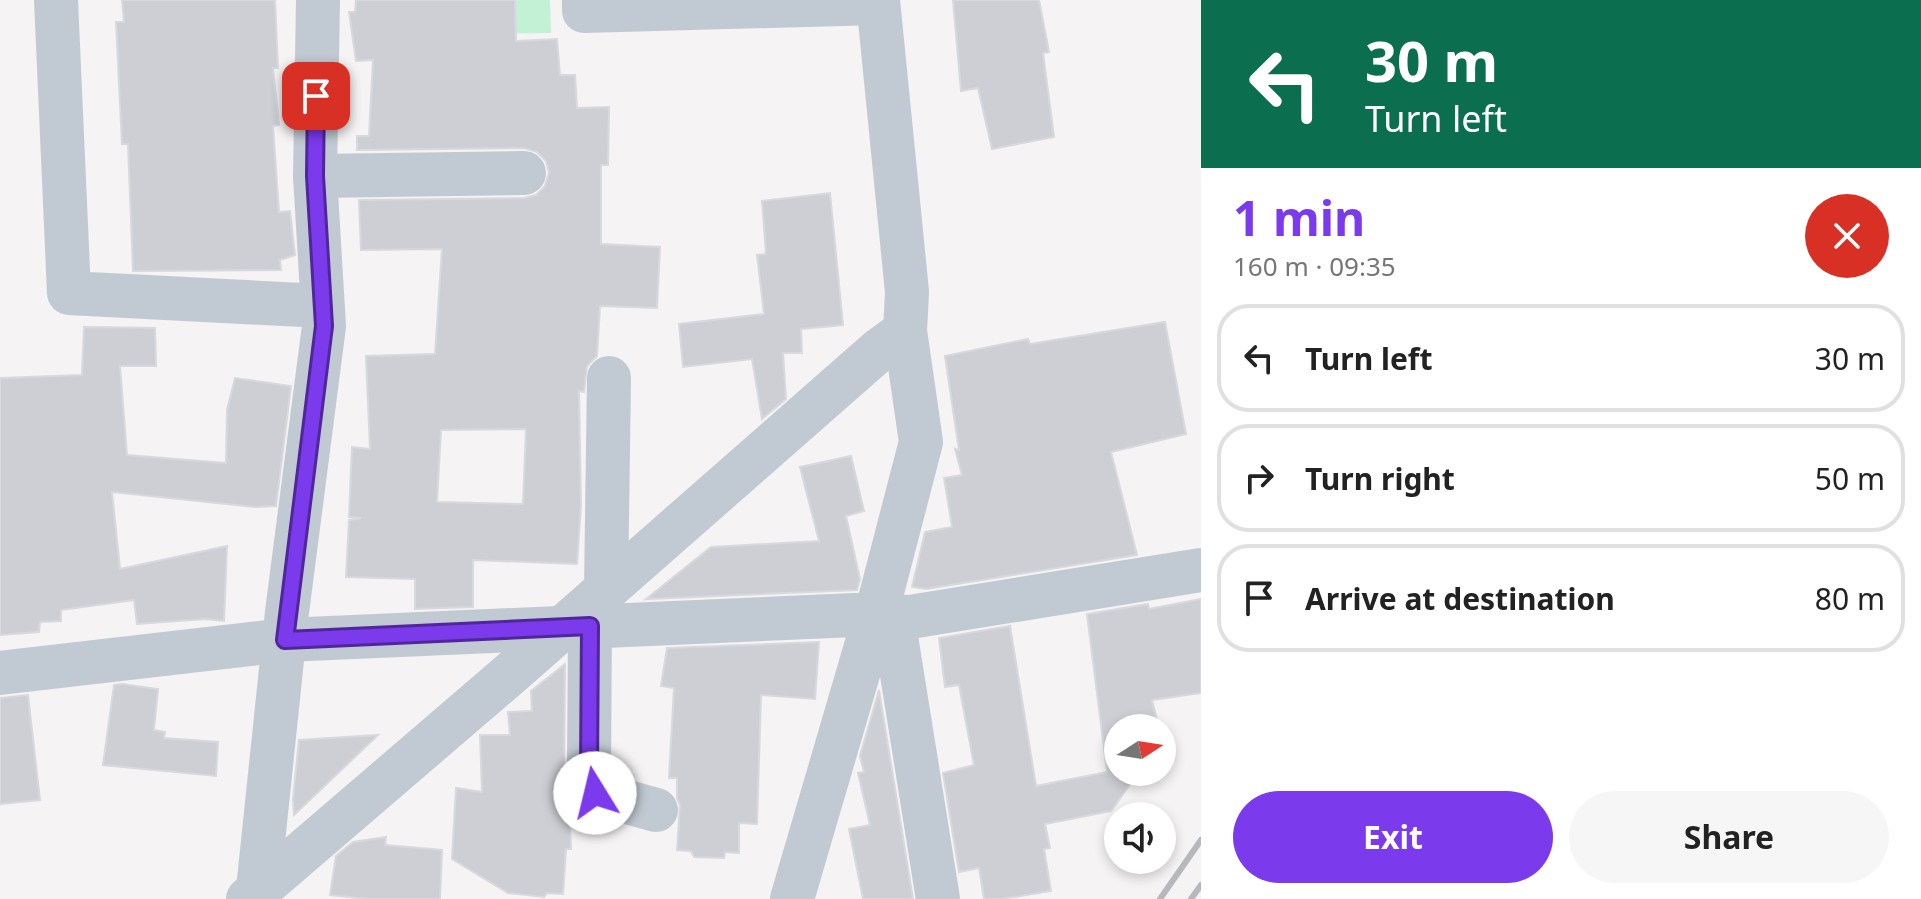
<!DOCTYPE html>
<html lang="en">
<head>
<meta charset="utf-8">
<style>
  body { margin:0; font-family:"Noto Sans",sans-serif; background:#f6f6f6; color:#222; height:100vh; display:flex; flex-direction:column; font-size:30px; white-space:nowrap }
  * { box-sizing:border-box; margin:0 }
  p { font-size:26px; color:#767676 }
  .icon { flex:none; width:44px; height:44px; fill:none; stroke:currentColor; stroke-width:2; stroke-linecap:round; stroke-linejoin:round }
  .map { position:relative; flex:1; overflow:hidden }
  .drawer { display:flex; flex-direction:column; background:#fff; width:720px }
  .drawer>* { flex:none }
  .banner { background:#0b6e4f; color:#fff; overflow:hidden }
  .needle { width:52px; rotate:78deg }
  .controls { position:absolute; left:1104px; top:714px; display:grid; gap:16px }
  .controls a { display:grid; place-items:center; width:72px; height:72px; border-radius:50%; background:#fff; box-shadow:0 4px 12px #0003; font-size:40px }
  .pin { position:absolute; display:grid; place-items:center; width:68px; height:68px; color:#fff; margin:-34px; border-radius:16px; box-shadow:0 4px 12px #0006 }
  .me { position:absolute; width:88px; margin:-44px; rotate:351deg; stroke-linejoin:round; filter:drop-shadow(0 0 6px #0008) }
  .turn { display:flex; align-items:center; gap:28px; height:168px; padding:0 32px; font-size:36px }
  .turn .icon { width:104px; height:104px; stroke-width:2.5 }
  .turn b { display:block; font-size:56px; line-height:68px }
  .round { display:grid; place-items:center; flex:none; width:84px; height:84px; border-radius:42px; background:#f6f6f6 }
  .overview { display:flex; align-items:center; justify-content:space-between; height:136px; padding:0 32px }
  h1 { font-size:48px; font-weight:700; line-height:60px; color:#7c3aed }
  .button { display:flex; gap:16px; margin-top:auto; padding:16px 32px }
  .button a { flex:1; height:92px; border-radius:48px; background:#7c3aed; color:#fff; font-size:32px; font-weight:700; line-height:92px; text-align:center }
  .button a+a { background:#f6f6f6; color:#222 }
  ul { padding:0; list-style:none }
  li { display:flex; align-items:center; gap:24px; height:108px; margin:0 16px 12px; padding:0 16px; border:4px solid #e0e0e0; border-radius:32px }
  li div { flex:1 }
  li b { display:block; font-size:30px }
  li em { font-style:normal }
  main { display:flex; flex:1; min-height:0 }
  .map>svg:first-child { display:block }
</style>
</head>
<body>
<main>
<div class="map">
<svg width="1201" height="899" viewBox="0 0 1201 899">
  <rect width="100%" height="100%" fill="#f5f3f3"/>
  <!-- green -->
  <path fill="#c3f1d5" d="M456 0H550L551 33 456 34Z"/>
  <!-- building -->
  <g fill="#cdcfd5" stroke="#d7d9de" stroke-width="2" fill-rule="evenodd">
    <path d="M122 0H275L278 68H273L279 125 273 126 279 212 290 211 295 255 280 260 281 270 133 271 128 144H122L116 22H124Z"/>
    <path d="M356 0H515L516 41 557 39 560 75H575L577 108 609 107 608 165H601V244L660 247 657 308 600 306 597 356 587 366 584 392 579 391 581 505 577 564 473 560V607L415 609V579L346 577 349 520 361 518 349 517 352 447 370 449 366 356 435 354 442 249 361 250 359 200 524 198 536 195 545 186 549 172 546 161 537 152 524 148 357 150V136H369L373 60 356 61 349 12H355ZM526 429 523 504 437 502 441 430Z"/>
    <path d="M953 0H1039L1049 52 1043 53 1054 137 992 149 978 88 961 91Z"/>
    <path d="M830 193 843 325 801 329 802 353H783L786 399 762 419 752 359 683 367 679 324 764 314 757 255 766 254 762 201Z"/>
    <path d="M1165 322 1186 434 1111 452 1137 555 926 589 912 587 925 532 952 527 944 478 962 475 955 449 959 450 945 356 1028 339 1030 344Z"/>
    <path d="M84 327 155 328 156 366H120L127 455 226 463 227 410 235 378 291 386 276 506 255 507 112 492 120 569 227 546 224 621 206 619 137 624 134 600 61 610V621L40 622 39 632 0 635V378L82 375Z"/>
    <path d="M851 456 864 511 846 516 860 579 857 590 646 599 711 547 819 541 800 467Z"/>
    <path d="M1201 599V693L1152 700 1159 728H1118V772H1139L1111 811 1045 824 1050 848 1044 849 1051 891 1002 899H984L979 868 959 872 943 773 974 765 959 685 945 687 939 638 1010 626 1036 786 1107 772 1087 614 1148 604 1149 609Z"/>
    <path d="M819 642 815 699 761 695 757 824 739 823V853L725 852 724 858 694 857 691 851 677 850 680 805 677 798V778H669L674 688 661 686 667 648Z"/>
    <path d="M565 664 564 771 569 793 571 849H566L563 894 547 893 544 897 508 893 452 859 456 788 482 792 480 735H510L508 712 532 711 531 691Z"/>
    <path d="M122 684 158 689 154 730 165 732 164 738 218 742 216 776 103 765 114 685Z"/>
    <path d="M879 690 913 899H863L849 829 870 825 858 773 864 772 860 756Z"/>
    <path d="M28 695 40 800 0 804V698Z"/>
    <path d="M378 735 294 815 293 799 299 740Z"/>
    <path d="M386 837 385 845 442 850 440 899H368L330 895 336 856 353 842Z"/>
  </g>
  <g fill="none" stroke-linecap="round" stroke-linejoin="round">
    <!-- street -->
    <g stroke="#c1cad2" stroke-width="44">
      <path d="M56 0 69 293 322 306"/>
      <path d="M584 0V11L878 3"/>
      <path d="M315 176 524 173"/>
      <path d="M606 589 609 378"/>
      <path d="M893 618 938 899"/>
      <path d="M590 626 589 771 595 793 656 810"/>
      <path d="M0 673 285 640 855 615 910 617 1201 570"/>
      <path d="M248 899 510 674 879 350 905 331 907 292 878 0"/>
      <path d="M257 899 287 612 324 326 315 176 318 0"/>
      <path d="M792 899 882 592 921 442 905 331"/>
    </g>
    <!-- rail -->
    <g stroke="#b5b8bd" stroke-width="6">
      <path d="M1160 899 1201 840"/>
      <path d="M1191 899 1201 885"/>
    </g>
  </g>
  <g fill="none" stroke-linecap="round" stroke-linejoin="round">
    <!-- route casing -->
    <g stroke="#51269a" stroke-width="20">
      <path id="route" d="M316 96 315 176 324 326 285 640 590 626 589 771 595 793"/>
    </g>
    <!-- route -->
    <use href="#route" stroke="#7c3aed" stroke-width="14"/>
  </g>
</svg>
<div class="controls">
<a><svg class="needle" viewBox="-14 -14 28 28"><path d="M0-13l5 13h-10z" fill="#e53935"/><path d="M0 13l5-13h-10z" fill="#767676"/></svg></a>
<a><svg class="icon" aria-label="sound" viewBox="0 0 24 24"><path d="M4 9h4l5-4v14l-5-4H4zM17 9q2 3 0 6"/></svg></a>
</div>
<div class="pin" style="left:316px;top:96px;background:#d93025"><svg class="icon" aria-label="arrive" viewBox="0 0 24 24"><path d="M6 21V4h12l-3 4 3 4H6"/></svg></div>
<svg class="me" style="left:595px;top:793px" viewBox="-20 -20 40 40"><circle r="19" fill="#fff"/><path d="M0-13L10 11 0 6-10 11z" fill="#7c3aed"/></svg>
</div>
<section class="drawer">
<div class="banner">
<div class="turn"><svg class="icon" aria-label="left" viewBox="0 0 24 24"><path d="M17 20v-9H6M10 6l-5 5 5 5"/></svg><div><b>30 m</b>Turn left</div></div>
</div>
<div class="overview"><div><h1>1 min</h1><p>160 m · 09:35</p></div><a class="round" style="background:#d93025;color:#fff"><svg class="icon" aria-label="close" viewBox="0 0 24 24"><path d="M6 6l12 12M18 6L6 18"/></svg></a></div>
<ul>
<li><svg class="icon" aria-label="left" viewBox="0 0 24 24"><path d="M17 20v-9H6M10 6l-5 5 5 5"/></svg><div><b>Turn left</b></div><em>30 m</em></li>
<li><svg class="icon" aria-label="right" viewBox="0 0 24 24"><path d="M7 20v-9h11M14 6l5 5-5 5"/></svg><div><b>Turn right</b></div><em>50 m</em></li>
<li><svg class="icon" aria-label="arrive" viewBox="0 0 24 24"><path d="M6 21V4h12l-3 4 3 4H6"/></svg><div><b>Arrive at destination</b></div><em>80 m</em></li>
</ul>
<div class="button"><a>Exit</a><a>Share</a></div>
</section>
</main>
</body>
</html>
